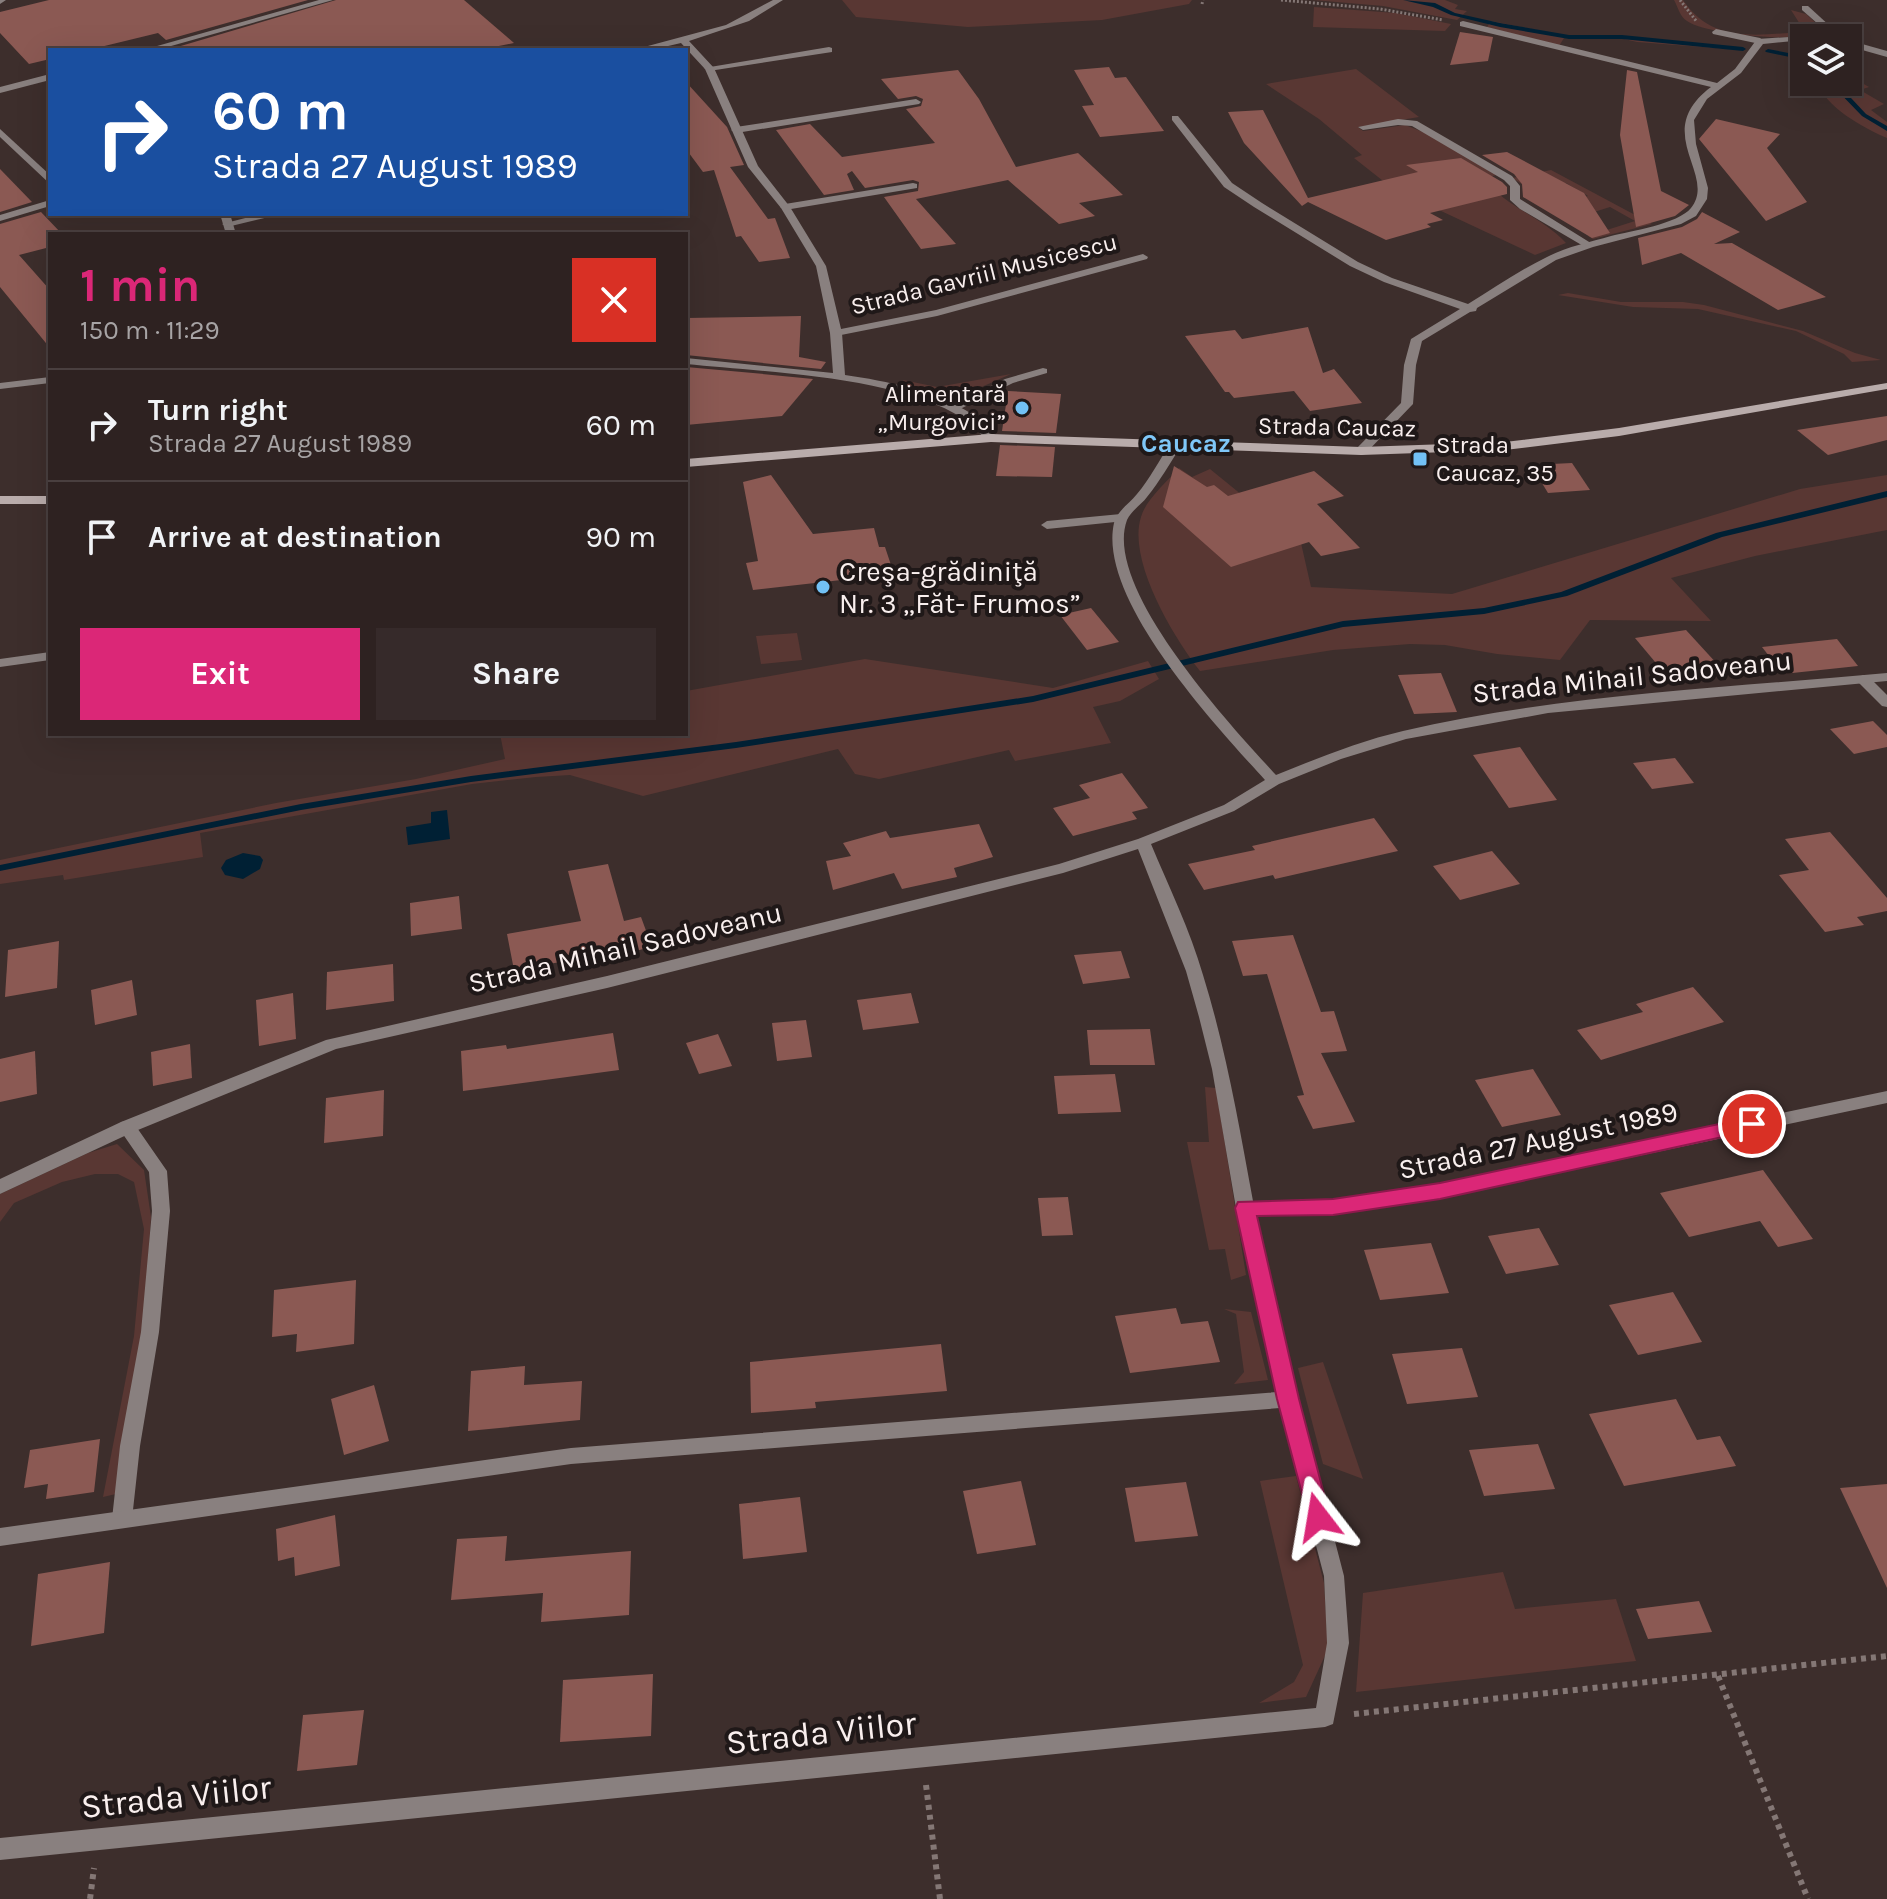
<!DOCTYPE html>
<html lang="en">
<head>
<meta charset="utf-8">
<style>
  body { margin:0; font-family:Karla,sans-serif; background:#362a2a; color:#f1f3f6; height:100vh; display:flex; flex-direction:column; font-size:30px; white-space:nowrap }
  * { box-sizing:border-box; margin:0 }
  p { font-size:26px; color:#a7a4a5 }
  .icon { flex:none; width:44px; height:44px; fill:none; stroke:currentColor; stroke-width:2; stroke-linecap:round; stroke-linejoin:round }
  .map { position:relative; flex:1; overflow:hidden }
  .sheet { position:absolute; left:48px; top:232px; width:640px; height:504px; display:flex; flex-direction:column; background:#2e2221; border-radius:0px; box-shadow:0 8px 32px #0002,0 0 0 2px #493f3f }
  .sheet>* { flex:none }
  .hud { position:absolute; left:48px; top:48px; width:640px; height:168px; border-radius:0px; box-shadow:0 8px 32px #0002,0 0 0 2px #493f3f; background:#1a4fa0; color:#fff; overflow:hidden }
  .tools { position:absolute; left:1790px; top:24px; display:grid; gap:16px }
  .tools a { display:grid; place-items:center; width:72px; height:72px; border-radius:0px; background:#2e2221; box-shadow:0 8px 32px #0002,0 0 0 2px #493f3f; font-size:40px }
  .pin { position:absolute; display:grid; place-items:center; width:68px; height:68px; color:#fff; margin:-34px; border:4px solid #fff; border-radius:50%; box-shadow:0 2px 8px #0007 }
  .me { position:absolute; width:88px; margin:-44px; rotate:346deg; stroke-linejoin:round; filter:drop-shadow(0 0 6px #0008) }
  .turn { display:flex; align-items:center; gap:28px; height:168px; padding:0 32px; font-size:36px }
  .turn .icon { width:104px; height:104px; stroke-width:2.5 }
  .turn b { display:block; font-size:56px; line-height:68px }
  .round { display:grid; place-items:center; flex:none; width:84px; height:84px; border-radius:0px; background:#362a2a }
  .summary { display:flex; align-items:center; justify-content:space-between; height:136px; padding:0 32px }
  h1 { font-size:48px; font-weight:700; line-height:60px; color:#db2777 }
  .primary-button { display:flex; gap:16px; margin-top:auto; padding:16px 32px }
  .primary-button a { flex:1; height:92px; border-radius:0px; background:#db2777; color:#fff; font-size:32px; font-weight:700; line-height:92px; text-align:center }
  .primary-button a+a { background:#362a2a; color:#f1f3f6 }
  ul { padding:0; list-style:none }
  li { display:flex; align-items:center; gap:24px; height:112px; padding:0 32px; border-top:2px solid #493f3f }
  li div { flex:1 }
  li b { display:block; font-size:30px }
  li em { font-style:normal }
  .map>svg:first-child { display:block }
</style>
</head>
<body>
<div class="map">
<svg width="1887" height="1899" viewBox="0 0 1887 1899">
  <rect width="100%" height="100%" fill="#3d2e2c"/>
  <!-- green -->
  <g fill="#593733">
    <path d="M842 0H1192L1189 4 1102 20 968 27 856 17Z"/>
    <path d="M1313 0H1445L1458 5 1455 9 1467 11 1457 20 1383 6Z"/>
    <path d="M1674 0H1683C1713 45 1758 34 1805 32L1791 10 1806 14 1828 34C1803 42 1709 36 1687 21 1680 17 1678 7 1674 0Z"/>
    <path d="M1314 7 1396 13 1451 24 1445 31 1313 27Z"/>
    <path d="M1491 21 1568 36 1617 35 1742 48 1741 50 1637 42 1620 38H1564L1559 46 1487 27Z"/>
    <path d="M1356 69 1419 117 1358 127 1363 131 1405 125 1431 135 1496 175 1484 179C1506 207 1542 217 1566 243L1535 255 1392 188 1354 158 1362 155 1319 119 1266 84Z"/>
    <path d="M1848 75 1869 87 1860 90 1884 104 1871 110 1887 122V138C1867 130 1821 105 1819 82H1848Z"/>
    <path d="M1551 170 1652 224 1593 239 1588 236 1635 221 1610 207 1591 213 1571 202 1588 196 1566 183 1535 192 1512 178Z"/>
    <path d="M1568 293 1621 302H1683L1704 305 1803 331 1855 353 1881 360 1852 362 1844 354 1796 331 1698 309 1633 307 1558 295Z"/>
    <path d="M1011 374 952 400 909 389 903 380 937 387Z"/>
    <path d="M1179 468 1192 477 1210 469 1301 543 1311 587 1452 594 1800 489 1887 475V530L1755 556 1671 578 1711 621 1590 620 1560 660 1497 654 1445 645 1410 644 1333 650 1200 671C1174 638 1127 560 1141 517 1146 499 1167 482 1179 468Z"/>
    <path d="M797 633 802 660 761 664 756 636Z"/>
    <path d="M865 659 1053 688 1148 661 1159 679 1120 701 1093 707 1111 743 1015 761 1009 750 879 779 855 774 838 749 643 796 570 775 536 777 472 784 200 833 203 857 64 880 63 875 0 884V860L276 803 416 779 505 759 500 734H686V691Z"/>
    <path d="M1205 1087 1216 1088 1246 1275 1231 1280 1225 1249 1209 1250 1187 1142H1209Z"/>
    <path d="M117 1144 144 1170 151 1217 143 1337 116 1494 103 1497 134 1336 144 1229 134 1182 118 1174H95L62 1182 14 1203 0 1222V1194L88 1153Z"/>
    <path d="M1224 1309 1251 1312 1268 1380 1234 1384 1244 1372 1236 1314Z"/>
    <path d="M1323 1362 1363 1479 1323 1464 1298 1368Z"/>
    <path d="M1296 1476 1324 1583 1328 1649 1306 1697 1259 1703 1294 1682 1303 1665 1260 1481Z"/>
    <path d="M1503 1572 1515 1609 1616 1599 1636 1661 1356 1692 1363 1593Z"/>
  </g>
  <!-- water -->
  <g fill="#002034">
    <path d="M447 810 450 839 408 845 406 827 431 823V812Z"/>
    <path d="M243 853 260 856 263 860 260 869 243 879 225 875 221 868 226 860Z"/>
  </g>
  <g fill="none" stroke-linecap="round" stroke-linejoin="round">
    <!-- stream -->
    <g fill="#002034" fill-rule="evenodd">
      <path d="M1403 0 1435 3 1455 13 1500 23 1569 35H1622L1743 47 1746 49 1743 51 1622 39H1569L1500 27 1451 15 1433 7Z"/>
      <path d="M1768 49 1804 56V60L1766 52 1765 51Z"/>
      <path d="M1829 82H1836L1866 114 1887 126V131L1862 116Z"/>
      <path d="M1887 491V497L1722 537 1567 596 1484 614 1343 627 1033 702 736 748 471 782 301 810 0 871V865L301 804 471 776 736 742 1033 696 1343 621 1484 608 1561 592 1716 533Z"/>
    </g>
  </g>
  <!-- building -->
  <g fill="#8b5953">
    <path d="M49 0H308L166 40 158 33 88 50H50V59L29 64 0 33V12Z"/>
    <path d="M336 0H464L514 43 479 50 174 48Z"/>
    <path d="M1460 32 1493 37 1488 61 1450 65Z"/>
    <path d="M1109 67 1115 78 1126 77 1164 131 1100 137 1082 106 1094 105 1074 70Z"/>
    <path d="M958 70 979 99 1016 167 1078 153 1123 195 1079 203 1095 216 1059 224 1008 180 916 199 956 244 921 249 884 197 918 191 919 182 913 180 865 188 852 171 847 174 854 190 824 195 776 130 810 124 842 157 935 143 906 109 921 106 923 99 916 96 898 99 881 79Z"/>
    <path d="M1627 70 1637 72 1661 191 1689 205 1675 216 1636 227 1620 135Z"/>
    <path d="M686 82 727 127 744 165 730 167 768 219 775 218 790 258 759 262 741 236 736 237 714 170 703 172 686 149Z"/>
    <path d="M1263 110 1308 198 1418 172 1406 165 1461 158 1502 182 1507 187V194L1430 213 1443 220 1427 224 1431 227 1386 240 1308 202 1302 206 1244 143 1228 112Z"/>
    <path d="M1716 119 1780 134 1767 148 1807 202 1766 221 1699 139Z"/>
    <path d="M1507 152 1584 193 1610 233 1592 238 1523 197 1522 184 1514 174 1482 155Z"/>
    <path d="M0 169 32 202 0 212Z"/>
    <path d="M41 212 61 233 50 234V247L19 255 50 290V348L0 287V224Z"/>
    <path d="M1702 212 1740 232 1714 244 1732 243 1826 297 1778 310 1681 253 1642 265 1638 238 1682 227 1697 219Z"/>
    <path d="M801 316 799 357 826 362 821 369 686 355V318Z"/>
    <path d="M1308 327 1323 373 1334 369 1362 403 1310 411 1294 391 1234 398 1229 392H1225L1185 336 1235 330 1242 339Z"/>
    <path d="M686 367 753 373 813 379 782 416 686 425Z"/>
    <path d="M1008 391 1061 394 1056 433 1002 431Z"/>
    <path d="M1887 416V440L1828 455 1797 430Z"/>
    <path d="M1000 445 1055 447 1052 477 996 476Z"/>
    <path d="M1572 463 1590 490 1548 493 1531 465Z"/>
    <path d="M1174 466 1207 487 1214 485 1228 496 1314 471 1344 496 1317 504 1360 548 1321 556 1309 542 1231 567 1163 507Z"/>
    <path d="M771 475 813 534 874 528 879 547H885L894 574 753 590 746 563 758 561 743 482Z"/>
    <path d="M1091 608 1119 642 1087 650 1060 615Z"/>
    <path d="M1686 630 1719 666 1666 675 1635 638Z"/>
    <path d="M1837 639 1858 666 1783 674 1762 647Z"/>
    <path d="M1441 673 1457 712 1414 714 1398 675Z"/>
    <path d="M1873 721 1887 735V747L1854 754 1830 729Z"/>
    <path d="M1520 747 1539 775 1557 800 1509 808 1473 755Z"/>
    <path d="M1675 758 1694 783 1652 789 1633 763Z"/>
    <path d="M1122 773 1148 808 1132 812 1137 819 1073 836 1053 808 1090 798 1079 785Z"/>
    <path d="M1374 818 1398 851 1275 879 1273 875 1204 890 1188 864 1255 850 1252 846Z"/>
    <path d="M979 824 993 857 954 868 957 877 902 889 894 873 833 890 826 861 851 856 843 843 886 831 890 838Z"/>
    <path d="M1830 832 1887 898V911L1857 917 1864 925 1825 932 1779 875 1809 870 1785 839Z"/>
    <path d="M1492 851 1520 884 1460 900 1433 866Z"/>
    <path d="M608 864 624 921 641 917 652 947 597 960 595 956 514 970 507 934 581 921 568 871Z"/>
    <path d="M459 896 462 929 411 936 410 903Z"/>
    <path d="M1293 935 1321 1012 1334 1011 1347 1051 1321 1053 1355 1122 1313 1129 1297 1096 1304 1095 1267 974 1243 976 1232 941Z"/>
    <path d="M59 941 57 988 5 997 8 950Z"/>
    <path d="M1121 951 1130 978 1083 984 1074 955Z"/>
    <path d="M393 964 394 1001 326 1010 327 972Z"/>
    <path d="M132 980 137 1015 95 1025 91 990Z"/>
    <path d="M1693 987 1724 1022 1601 1060 1577 1030 1643 1012 1636 1004Z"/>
    <path d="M293 993 296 1039 259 1046 256 1000Z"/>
    <path d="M911 993 919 1023 863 1030 857 1000Z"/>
    <path d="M806 1020 812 1057 777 1061 772 1023Z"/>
    <path d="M1150 1029 1155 1065H1090L1087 1030Z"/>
    <path d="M613 1033 619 1070 463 1091 461 1051 506 1045 507 1049Z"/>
    <path d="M718 1034 732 1066 699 1074 686 1043Z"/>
    <path d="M190 1044 192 1078 153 1086 151 1052Z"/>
    <path d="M35 1051 37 1094 0 1102V1059Z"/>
    <path d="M1533 1069 1561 1115 1502 1127 1475 1080Z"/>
    <path d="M1115 1074 1121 1112 1058 1114 1054 1076Z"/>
    <path d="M384 1090 383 1136 324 1143 326 1098Z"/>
    <path d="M1763 1170 1813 1239 1778 1247 1760 1221 1689 1237 1660 1193Z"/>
    <path d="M1068 1197 1073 1235 1042 1236 1038 1198Z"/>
    <path d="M1539 1228 1559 1265 1506 1274 1488 1236Z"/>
    <path d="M1431 1243 1449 1293 1380 1300 1364 1250Z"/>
    <path d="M356 1280 354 1344 296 1352 297 1334 272 1337 274 1290Z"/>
    <path d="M1673 1292 1702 1342 1638 1355 1609 1305Z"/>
    <path d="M1176 1308 1181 1324 1208 1321 1220 1362 1130 1373 1115 1316Z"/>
    <path d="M941 1344 947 1391 815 1402 816 1408 751 1413 750 1362Z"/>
    <path d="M1462 1348 1478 1397 1407 1404 1392 1354Z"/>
    <path d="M525 1366 524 1385 582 1381 580 1420 468 1431 471 1371Z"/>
    <path d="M374 1385 389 1441 344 1455 331 1399Z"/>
    <path d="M1676 1399 1697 1440 1720 1436 1736 1466 1624 1486 1589 1414Z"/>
    <path d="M100 1439 94 1492 46 1499 48 1484 24 1488 30 1450Z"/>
    <path d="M1538 1444 1555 1489 1484 1496 1469 1450Z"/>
    <path d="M1021 1481 1036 1545 977 1554 963 1491Z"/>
    <path d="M1186 1482 1198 1536 1135 1542 1125 1488Z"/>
    <path d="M1887 1484V1588L1840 1488Z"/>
    <path d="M800 1497 807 1552 743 1559 739 1504Z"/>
    <path d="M335 1515 340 1566 295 1576 294 1557 278 1561 276 1529Z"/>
    <path d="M507 1536 505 1561 631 1551 629 1615 541 1622 543 1593 451 1600 457 1539Z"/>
    <path d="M110 1562 104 1633 31 1646 38 1574Z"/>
    <path d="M1699 1601 1712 1632 1648 1639 1636 1609Z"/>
    <path d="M653 1674 651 1736 560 1742 563 1680Z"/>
    <path d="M364 1710 357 1765 297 1771 303 1715Z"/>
  </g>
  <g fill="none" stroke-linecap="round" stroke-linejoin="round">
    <!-- path-far1 -->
    <g stroke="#847775" stroke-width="3" stroke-dasharray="2 2" stroke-linecap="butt">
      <path d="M1281 0 1380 9 1443 20"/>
      <path d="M1680 0 1697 22"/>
      <path d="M1202 4 1203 0"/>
    </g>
    <!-- path -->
    <g stroke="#847775" stroke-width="6" stroke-dasharray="5 5" stroke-linecap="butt">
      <path d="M1718 1676 1808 1899"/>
      <path d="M1354 1714 1887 1656"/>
      <path d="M926 1785 940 1899"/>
      <path d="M90 1899 94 1868"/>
    </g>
    <!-- lane -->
    <g fill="#89807f" fill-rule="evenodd">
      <path d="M1802 6H1808L1843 38H1834L1802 10Z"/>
      <path d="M1716 29 1760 38 1764 41 1760 44 1713 34 1712 32Z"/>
      <path d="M829 47 832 48V52L709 71 704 68Z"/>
      <path d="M916 99 921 102 919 104 736 133 731 130 736 127Z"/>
      <path d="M1398 119 1417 121 1512 176 1520 186V199L1594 245 1585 247 1520 209 1510 200V186L1504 180 1412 126 1398 125 1363 130 1358 127Z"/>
      <path d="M913 183 917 184V188L785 210 780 207 785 204Z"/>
      <path d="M261 214H281L227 227 222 224Z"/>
      <path d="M1143 254 1148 257 1147 259 937 316 836 336 830 333 836 330 936 310Z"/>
      <path d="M1043 368 1047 369V373L1013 383 960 409 956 411 950 407 1005 379Z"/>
      <path d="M1121 514 1127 518 1125 521 1047 529 1041 525 1047 521Z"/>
      <path d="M1863 675 1868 676 1887 695V707L1882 706 1858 682 1856 679Z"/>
      <path d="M127 1121 133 1122 167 1171 170 1211 159 1332 140 1446 132 1519 129 1525 122 1528 115 1525 112 1519 120 1446 141 1332 152 1211 149 1172 118 1127 121 1122Z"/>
    </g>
    <!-- street -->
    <g fill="#89807f" fill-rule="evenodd">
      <path d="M0 0H6L0 4Z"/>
      <path d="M319 0H333L157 50H143Z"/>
      <path d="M773 0H783L749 21 689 41 714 68 758 166 790 207 826 266 842 333 845 375C887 381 935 391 972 414 981 419 988 428 995 435V441H987C980 434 973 424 964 419 899 376 764 372 686 364V358L833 373 830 333 816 266 781 208 748 167 705 69 681 43 651 50H633L726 25Z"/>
      <path d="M1463 21 1717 83 1735 69 1757 39 1820 35 1824 38 1763 44 1741 73 1707 99 1694 120 1696 144 1708 188 1707 199 1696 216 1681 224 1593 247 1556 260 1477 308 1476 311 1470 312 1422 341 1416 365 1413 404 1365 454 1361 455 1355 451 1357 448 1401 403 1404 365 1411 339 1460 309 1384 282 1350 266 1254 207 1224 187 1172 120V116H1178L1232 183 1262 203 1358 262 1392 278 1468 304C1494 288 1520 270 1547 257 1566 247 1590 242 1611 236 1631 231 1678 224 1691 208 1718 174 1650 133 1711 87L1460 26V22Z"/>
      <path d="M1848 40 1887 51V57L1848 46Z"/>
      <path d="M50 74V80L0 93V87Z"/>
      <path d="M0 129 50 175V184L0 137Z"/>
      <path d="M50 200V206L0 221V215Z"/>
      <path d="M220 214H230L236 234H226Z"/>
      <path d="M50 377V383L0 389V383Z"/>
      <path d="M1175 442 1181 446C1170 463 1160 481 1147 497 1142 504 1131 511 1127 520 1102 588 1232 727 1276 775 1318 758 1360 741 1403 731 1561 694 1726 688 1887 673V681L1548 713 1406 739 1341 759 1279 784 1234 811 1151 844C1169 887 1190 930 1203 975 1226 1049 1239 1125 1253 1201L1333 1200 1440 1184 1887 1091V1103L1440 1198 1333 1214 1256 1215 1298 1399 1344 1576 1349 1643 1333 1724 1325 1727 0 1860V1838L1316 1708 1327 1643 1324 1576 1280 1408 571 1464 0 1546V1528L571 1448 1277 1392 1236 1208 1212 1069 1199 1017 1186 971 1138 849 1063 873 607 988 336 1049 133 1132 0 1194V1179L121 1122 326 1040 607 976 1059 864 1138 839 1224 805 1265 780C1216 726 1097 599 1114 523 1117 511 1129 504 1137 494 1150 479 1159 460 1171 443Z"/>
      <path d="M50 652V660L0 667V659Z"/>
    </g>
    <!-- secondary -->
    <g fill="#b9acab" fill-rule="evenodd">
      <path d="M1887 383V389L1619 436 1505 450 1361 455 991 442 686 467V459L991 434 1361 447 1505 442 1619 428Z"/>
      <rect x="0" y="496" width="50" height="8"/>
    </g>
  </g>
  <!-- route -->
  <path fill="#db2777" stroke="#8e194d" stroke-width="2" d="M1752 1117 1759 1119 1762 1124 1759 1129 1440 1199 1333 1215 1257 1216 1299 1399 1330 1517 1327 1524 1318 1527 1310 1524 1277 1399 1235 1208 1238 1202 1333 1199 1440 1183Z"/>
  <!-- markers -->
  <g fill="#72c1f5" stroke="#1f1818" stroke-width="3">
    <circle cx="1022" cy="408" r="8"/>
    <rect x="1412" y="451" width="16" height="16" rx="4"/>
    <circle cx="823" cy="587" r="8"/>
  </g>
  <g text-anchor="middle" stroke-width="8" stroke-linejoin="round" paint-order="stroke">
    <!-- far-street labels -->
    <g font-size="24" fill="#f9efee" stroke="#1f1818">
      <text transform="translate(984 274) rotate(-14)" y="8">Strada Gavriil Musicescu</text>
      <text transform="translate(1337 427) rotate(1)" y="8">Strada Caucaz</text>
    </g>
    <!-- far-poi labels -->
    <g font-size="24" fill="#f9efee" stroke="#1f1818" text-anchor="end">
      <text x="1006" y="402">Alimentară<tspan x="1006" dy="28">„Murgovici”</tspan></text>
      <text x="1436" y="453" text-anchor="start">Strada<tspan x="1436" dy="28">Caucaz, 35</tspan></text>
    </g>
    <!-- far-quarter labels -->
    <g font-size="26" font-weight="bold" fill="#7fc7f8" stroke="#1f1818">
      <text x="1186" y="452">Caucaz</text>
    </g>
    <!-- poi labels -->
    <g font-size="28" fill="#f9efee" stroke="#1f1818" text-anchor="start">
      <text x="839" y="581">Creşa-grădiniţă<tspan x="839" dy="32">Nr. 3 „Făt- Frumos”</tspan></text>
    </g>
    <!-- street labels -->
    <g font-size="28" fill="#f9efee" stroke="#1f1818">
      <text transform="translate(1632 676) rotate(-6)" y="10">Strada Mihail Sadoveanu</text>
      <text transform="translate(625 947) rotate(-13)" y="10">Strada Mihail Sadoveanu</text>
      <text transform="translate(1538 1140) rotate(-12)" y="10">Strada 27 August 1989</text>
    </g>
    <!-- near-street labels -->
    <g font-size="34" fill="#f9efee" stroke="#1f1818">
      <text transform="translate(821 1732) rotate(-6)" y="12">Strada Viilor</text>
      <text transform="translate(176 1796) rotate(-6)" y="12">Strada Viilor</text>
    </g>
  </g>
</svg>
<div class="tools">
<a><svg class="icon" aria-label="layers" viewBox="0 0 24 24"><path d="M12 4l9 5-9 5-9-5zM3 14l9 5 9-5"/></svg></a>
</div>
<div class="pin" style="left:1752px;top:1124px;background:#d93025"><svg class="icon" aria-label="arrive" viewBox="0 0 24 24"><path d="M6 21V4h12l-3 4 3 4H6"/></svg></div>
<svg class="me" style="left:1318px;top:1517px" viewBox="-20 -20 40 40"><path d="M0-17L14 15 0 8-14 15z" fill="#db2777" stroke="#fff" stroke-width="4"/></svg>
<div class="hud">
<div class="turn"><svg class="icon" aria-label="right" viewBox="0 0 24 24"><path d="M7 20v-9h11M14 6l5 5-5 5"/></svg><div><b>60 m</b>Strada 27 August 1989</div></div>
</div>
<section class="sheet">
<div class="summary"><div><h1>1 min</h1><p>150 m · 11:29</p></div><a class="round" style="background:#d93025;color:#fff"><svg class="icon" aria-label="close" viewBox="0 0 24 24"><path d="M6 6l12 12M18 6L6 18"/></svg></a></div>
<ul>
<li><svg class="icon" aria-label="right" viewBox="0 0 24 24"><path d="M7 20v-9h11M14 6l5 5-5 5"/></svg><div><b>Turn right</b><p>Strada 27 August 1989</p></div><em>60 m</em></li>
<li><svg class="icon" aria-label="arrive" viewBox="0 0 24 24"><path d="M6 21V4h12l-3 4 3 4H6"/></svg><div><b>Arrive at destination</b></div><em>90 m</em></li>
</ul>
<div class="primary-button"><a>Exit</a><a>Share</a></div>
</section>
</div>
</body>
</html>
